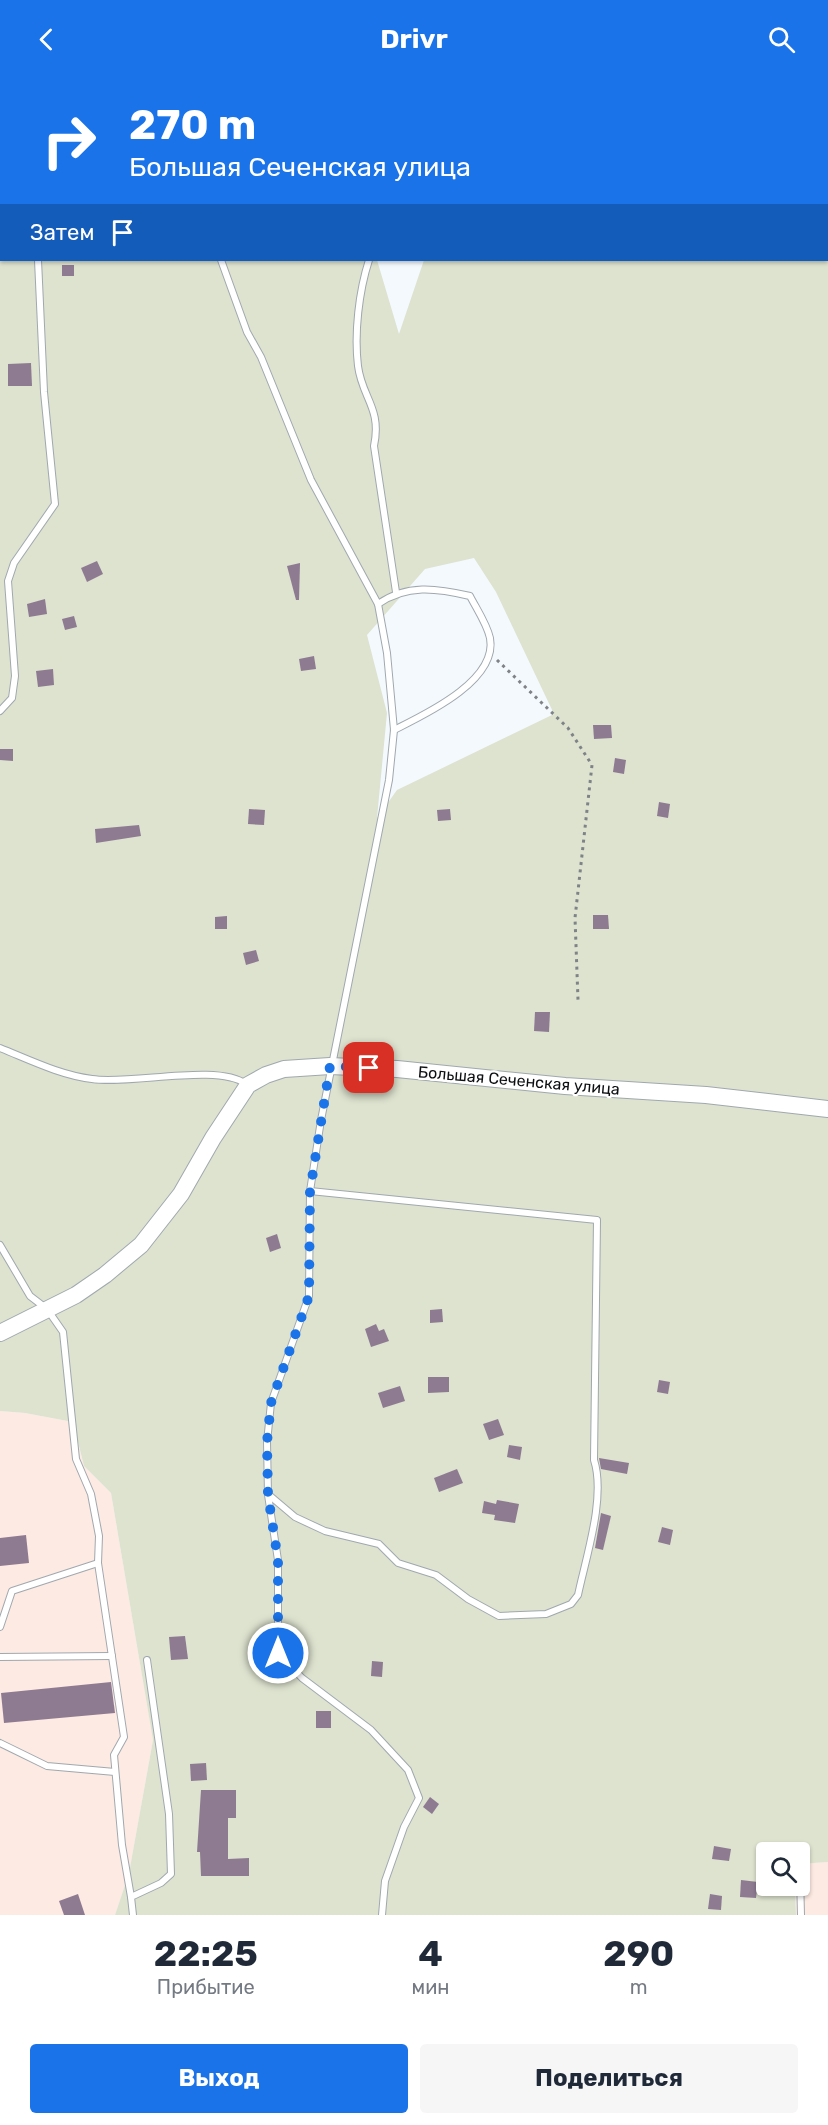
<!DOCTYPE html>
<html lang="ru">
<head>
<meta charset="utf-8">
<style>
  body { margin:0; font-family:Rubik,sans-serif; background:#f6f6f7; color:#1f2937; height:100vh; display:flex; flex-direction:column; font-size:22px; white-space:nowrap }
  * { box-sizing:border-box; margin:0 }
  p { font-size:20px; color:#747a83 }
  .icon { flex:none; width:33px; height:33px; fill:none; stroke:currentColor; stroke-width:2; stroke-linecap:round; stroke-linejoin:round }
  .map { position:relative; height:1837px; overflow:hidden }
  .side { display:flex; flex-direction:column; background:#fff; flex:1 }
  .side>* { flex:none }
  .hud { position:absolute; left:0px; top:0px; width:828px; height:183px; box-shadow:0 2px 4px #0004; background:#1a73e8; color:#fff; overflow:hidden }
  .controls { position:absolute; left:756px; top:1764px; display:grid; gap:12px }
  .controls a { display:grid; place-items:center; width:54px; height:54px; border-radius:6px; background:#fff; box-shadow:0 2px 4px #0004; font-size:30px }
  .pin { position:absolute; display:grid; place-items:center; width:51px; height:51px; color:#fff; margin:-26px; border-radius:12px; box-shadow:0 3px 9px #0006 }
  .me { position:absolute; width:66px; margin:-33px; rotate:0deg; stroke-linejoin:round; filter:drop-shadow(0 0 4px #0008) }
  .turn { display:flex; align-items:center; gap:21px; height:126px; padding:0 30px; font-size:27px }
  .turn .icon { width:78px; height:78px; stroke-width:2.5 }
  .turn b { display:block; font-size:42px; line-height:51px }
  .then { display:flex; align-items:center; height:57px; padding:0 30px; background:#0003; gap:12px; font-size:22px }
  .eta { display:flex; justify-content:space-evenly; align-items:center; height:102px; text-align:center }
  .eta b { font-size:36px; font-weight:700; line-height:42px }
  .action { display:flex; gap:12px; margin-top:auto; padding:12px 30px }
  .action a { flex:1; height:69px; border-radius:6px; background:#1a73e8; color:#fff; font-size:24px; font-weight:700; line-height:69px; text-align:center }
  .action a+a { background:#f6f6f7; color:#1f2937 }
  header { display:flex; justify-content:space-between; align-items:center; height:78px; padding:0 30px; background:#1a73e8; color:#fff; font-size:27px; font-weight:700 }
  .map>svg:first-child { display:block }
</style>
</head>
<body>
<header><svg class="icon" aria-label="back" viewBox="0 0 24 24"><path d="M15 5l-7 7 7 7"/></svg>Drivr<svg class="icon" aria-label="search" viewBox="0 0 24 24"><circle cx="10" cy="10" r="6"/><path d="M15 15l6 6"/></svg></header>
<div class="map">
<svg width="828" height="1837" viewBox="0 0 828 1837">
  <rect width="100%" height="100%" fill="#f4f9fe"/>
  <!-- industrial -->
  <g fill="#fdeae2">
    <path d="M0 1333 25 1335 73 1344 84 1388 111 1415 153 1662 129 1795 115 1837H0Z"/>
    <path d="M828 1784V1837H796L795 1808H800V1786Z"/>
  </g>
  <!-- green -->
  <path fill="#dde3cf" fill-rule="evenodd" d="M0 0H335L2 2V182H377L399 256 424 182H826V2L435 0H828V1784L800 1786V1774H766V1808H795L796 1837H115L129 1795 153 1662 111 1415 84 1388 73 1344 25 1335 0 1333ZM474 480 496 514 554 636 397 712 377 740 387 635 367 557 425 491Z"/>
  <!-- building -->
  <g fill="#8e7b92">
    <rect x="62" y="187" width="12" height="11"/>
    <path d="M31 285 32 308H8V286Z"/>
    <path d="M97 483 103 496 87 504 81 490Z"/>
    <path d="M300 485 299 522H296L287 488Z"/>
    <path d="M45 521 47 536 29 539 27 526Z"/>
    <path d="M74 538 77 549 65 552 62 541Z"/>
    <path d="M314 578 316 591 301 593 299 581Z"/>
    <path d="M53 591 54 607 38 609 36 593Z"/>
    <path d="M593 647H611L612 660 594 661Z"/>
    <path d="M0 671H13V683L0 682Z"/>
    <path d="M615 680 626 682 624 696 613 694Z"/>
    <path d="M659 724 670 726 668 740 657 738Z"/>
    <path d="M249 731 265 732 264 747 248 746Z"/>
    <path d="M450 731 451 742 438 743 437 732Z"/>
    <path d="M139 747 141 758 96 765 95 751Z"/>
    <path d="M593 837H608L609 851H593Z"/>
    <path d="M227 838V851H215V839Z"/>
    <path d="M256 872 259 883 246 887 243 875Z"/>
    <path d="M535 934H550L549 954 534 953Z"/>
    <path d="M277 1156 281 1170 270 1174 266 1160Z"/>
    <path d="M442 1231 443 1244 430 1245V1232Z"/>
    <path d="M376 1246 379 1253 384 1251 389 1263 371 1269 365 1251Z"/>
    <path d="M428 1299H449V1314L428 1315Z"/>
    <path d="M659 1302 670 1304 668 1316 657 1314Z"/>
    <path d="M400 1308 405 1323 383 1330 378 1315Z"/>
    <path d="M498 1341 504 1357 489 1362 483 1346Z"/>
    <path d="M509 1367 522 1369 520 1382 507 1379Z"/>
    <path d="M599 1380 629 1385 627 1396 601 1391Z"/>
    <path d="M457 1391 463 1405 439 1414 434 1400Z"/>
    <path d="M497 1422 519 1426 515 1445 494 1442 495 1437 482 1435 484 1423 496 1426Z"/>
    <path d="M601 1435 611 1438 603 1472 595 1470Z"/>
    <path d="M662 1449 673 1452 670 1467 658 1464Z"/>
    <path d="M26 1457 29 1485 0 1488V1460Z"/>
    <path d="M185 1558 188 1581 171 1582 169 1559Z"/>
    <path d="M372 1583 383 1584 382 1599 371 1598Z"/>
    <path d="M111 1604 115 1635 4 1645 1 1615Z"/>
    <rect x="316" y="1633" width="15" height="17"/>
    <path d="M206 1685 207 1702 191 1703 190 1686Z"/>
    <path d="M201 1712H236V1740H228V1781L249 1780V1798H201L200 1774H197Z"/>
    <path d="M430 1719 439 1726 432 1736 423 1729Z"/>
    <path d="M714 1768 731 1771 729 1783 712 1781Z"/>
    <path d="M741 1802 758 1804 756 1820 740 1819Z"/>
    <path d="M78 1816 85 1837H64L59 1823Z"/>
    <path d="M710 1816 722 1818 721 1832 708 1831Z"/>
  </g>
  <g fill="none" stroke-linecap="round" stroke-linejoin="round">
    <!-- lane casing -->
    <g stroke="#a0a8af" stroke-width="8">
      <g id="lane">
        <path d="M154 0 155 2"/>
        <path d="M417 0V2"/>
        <path d="M0 11 2 17"/>
        <path d="M221 182 247 254 261 279 311 402 378 526 387 575 394 652 389 702 321 1042 310 1113 309 1218 271 1325 267 1364 268 1417 278 1482V1575L302 1600 371 1652 408 1692 419 1720 404 1749 385 1803 382 1837"/>
        <path d="M369 182C359 213 354 255 358 288 362 320 382 330 374 368L396 514"/>
        <path d="M378 526C407 506 436 510 470 518 476 530 487 546 490 560 498 603 424 637 394 652"/>
        <path d="M0 633 12 620 15 598 8 503 14 485 55 426 44 314 38 182"/>
        <path d="M0 970C30 982 60 997 92 1001 132 1007 217 985 246 1006"/>
        <path d="M0 1167 30 1218 47 1231 63 1254 76 1381 91 1416 99 1458 98 1485 124 1659 114 1677 122 1767 131 1819"/>
        <path d="M269 1417 295 1439 325 1453 379 1466 398 1485 436 1497 468 1521 499 1538 546 1536 571 1526 578 1517C586 1479 606 1419 594 1382L597 1142 310 1113"/>
        <path d="M0 1549 12 1513 98 1485"/>
        <path d="M0 1579 112 1578"/>
        <path d="M0 1665 47 1688 115 1694"/>
        <path d="M800 1797 801 1837"/>
        <path d="M133 1837 131 1819 161 1805 171 1796 169 1736 147 1582"/>
      </g>
    </g>
    <!-- secondary casing -->
    <g stroke="#a0a8af" stroke-width="18">
      <path id="secondary" d="M0 1255 76 1217 105 1197 141 1167 181 1116 213 1060 248 1007 266 997 284 991 330 988 397 991 565 1008 706 1017 828 1031"/>
    </g>
    <!-- path -->
    <path stroke="#7f8387" stroke-width="3" stroke-dasharray="3 4.5" stroke-linecap="butt" d="M497 582 568 650 592 687 575 840 578 922"/>
    <!-- lane -->
    <use href="#lane" stroke="#fff" stroke-width="6"/>
    <!-- secondary -->
    <use href="#secondary" stroke="#fff" stroke-width="16"/>
  </g>
  <g fill="none" stroke-linecap="round" stroke-linejoin="round">
    <!-- route -->
    <path stroke="#1a73e8" stroke-width="10" stroke-dasharray="0 18" d="M278 1575V1482L268 1417 267 1364 271 1325 309 1218 310 1113 330 988 369 990"/>
  </g>
  <g text-anchor="middle" stroke-width="4.5" stroke-linejoin="round" paint-order="stroke">
    <!-- street labels -->
    <g font-size="16" fill="#0d0f12" stroke="#fff">
      <text transform="translate(519 1002) rotate(5)" y="6">Большая Сеченская улица</text>
    </g>
  </g>
</svg>
<div class="controls">
<a><svg class="icon" aria-label="search" viewBox="0 0 24 24"><circle cx="10" cy="10" r="6"/><path d="M15 15l6 6"/></svg></a>
</div>
<div class="pin" style="left:369px;top:990px;background:#d93025"><svg class="icon" aria-label="arrive" viewBox="0 0 24 24"><path d="M6 21V4h12l-3 4 3 4H6"/></svg></div>
<svg class="me" style="left:278px;top:1575px" viewBox="-20 -20 40 40"><circle r="17" fill="#1a73e8" stroke="#fff" stroke-width="3"/><path d="M0-11L8 9 0 5-8 9z" fill="#fff"/></svg>
<div class="hud">
<div class="turn"><svg class="icon" aria-label="right" viewBox="0 0 24 24"><path d="M7 20v-9h11M14 6l5 5-5 5"/></svg><div><b>270 m</b>Большая Сеченская улица</div></div>
<div class="then">Затем<svg class="icon" aria-label="arrive" viewBox="0 0 24 24"><path d="M6 21V4h12l-3 4 3 4H6"/></svg></div>
</div>
</div>
<section class="side">
<div class="eta">
<div><b>22:25</b><p>Прибытие</p></div>
<div><b>4</b><p>мин</p></div>
<div><b>290</b><p>m</p></div>
</div>
<div class="action"><a>Выход</a><a>Поделиться</a></div>
</section>
</body>
</html>
